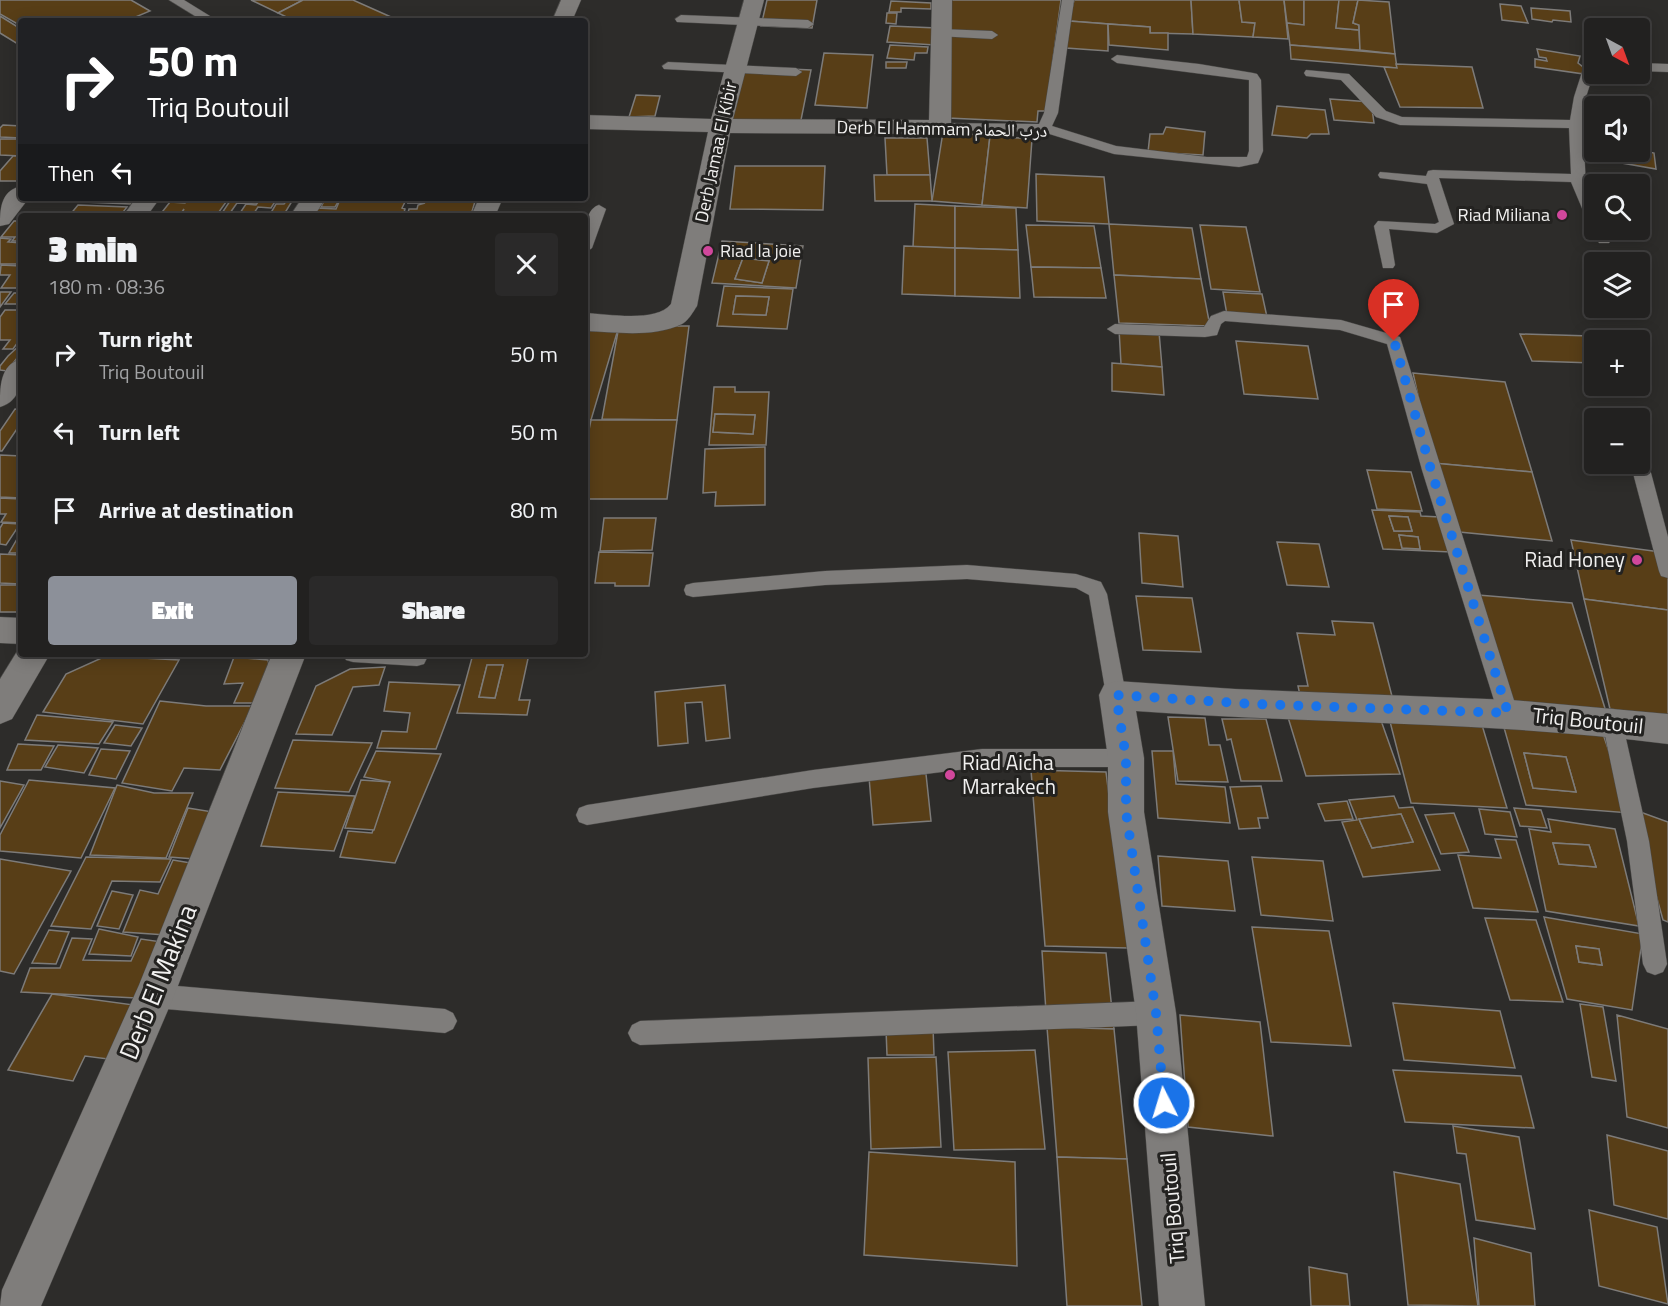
<!DOCTYPE html>
<html lang="en">
<head>
<meta charset="utf-8">
<style>
  body { margin:0; font-family:"Titillium Web","Noto Naskh Arabic",sans-serif; background:#2a2929; color:#f1f3f6; height:100vh; display:flex; flex-direction:column; font-size:22px; white-space:nowrap }
  * { box-sizing:border-box; margin:0 }
  p { font-size:20px; color:#a2a3a5 }
  .icon { flex:none; width:33px; height:33px; fill:none; stroke:currentColor; stroke-width:2; stroke-linecap:round; stroke-linejoin:round }
  .map { position:relative; flex:1; overflow:hidden }
  .sheet { position:absolute; left:18px; top:213px; width:570px; height:444px; display:flex; flex-direction:column; background:#222120; border-radius:6px; box-shadow:0 3px 15px #0003,0 0 0 2px #3f3e3e }
  .sheet>* { flex:none }
  .guide { position:absolute; left:18px; top:18px; width:570px; height:183px; border-radius:6px; box-shadow:0 3px 15px #0003,0 0 0 2px #3f3e3e; background:#202124; color:#fff; overflow:hidden }
  .needle { width:39px; rotate:139deg }
  .controls { position:absolute; left:1584px; top:18px; display:grid; gap:12px }
  .controls a { display:grid; place-items:center; width:66px; height:66px; border-radius:6px; background:#222120; box-shadow:0 3px 15px #0003,0 0 0 2px #3f3e3e; font-size:30px }
  .pin { position:absolute; display:grid; place-items:center; width:51px; height:51px; color:#fff; margin:-62px -26px; border-radius:50% 50% 50% 0; rotate:-45deg; box-shadow:0 0 6px #0007 }
  .pin .icon { rotate:45deg }
  .me { position:absolute; width:66px; margin:-33px; rotate:355deg; stroke-linejoin:round; filter:drop-shadow(0 0 4px #0008) }
  .turn { display:flex; align-items:center; gap:21px; height:126px; padding:0 30px; font-size:27px }
  .turn .icon { width:78px; height:78px; stroke-width:2.5 }
  .turn b { display:block; font-size:42px; line-height:51px }
  .then { display:flex; align-items:center; height:57px; padding:0 30px; background:#0003; gap:12px; font-size:22px }
  .round { display:grid; place-items:center; flex:none; width:63px; height:63px; border-radius:6px; background:#2a2929 }
  .summary { display:flex; align-items:center; justify-content:space-between; height:102px; padding:0 30px }
  h1 { font-size:36px; font-weight:800; line-height:45px }
  .cta { display:flex; gap:12px; margin-top:auto; padding:12px 30px }
  .cta a { flex:1; height:69px; border-radius:6px; background:#8c9099; color:#fff; font-size:24px; font-weight:800; line-height:69px; text-align:center }
  .cta a+a { background:#2a2929; color:#f1f3f6 }
  ul { padding:0; list-style:none }
  li { display:flex; align-items:center; gap:18px; height:78px; padding:0 30px }
  li div { flex:1 }
  li b { display:block; font-size:22px }
  li em { font-style:normal }
  .map>svg:first-child { display:block }
</style>
</head>
<body>
<div class="map">
<svg width="1668" height="1306" viewBox="0 0 1668 1306">
  <rect width="100%" height="100%" fill="#2d2c2a"/>
  <!-- building -->
  <g fill="#583e17" stroke="#7d7b79" stroke-width="1.5" fill-rule="evenodd">
    <path d="M0 0H131L150 11 126 21H21V26L0 14Z"/>
    <path d="M251 0H303L278 13Z"/>
    <path d="M303 0H353L400 21H295L278 13Z"/>
    <path d="M767 0H817L812 28 761 26Z"/>
    <path d="M949 0H1061L1046 111H1038L1037 122 948 118Z"/>
    <path d="M1074 0H1191L1193 34 1150 33V27L1069 21Z"/>
    <path d="M1191 0H1239L1242 22 1255 23 1253 37 1193 34Z"/>
    <path d="M1239 0H1284L1288 39 1253 37 1255 23 1242 22Z"/>
    <path d="M1284 0H1304V25L1287 23Z"/>
    <path d="M1304 0H1339L1336 28 1359 30 1360 50 1290 45 1287 23 1304 25Z"/>
    <path d="M1339 0H1358L1353 23 1359 25V30L1336 28Z"/>
    <path d="M1358 0 1389 2 1395 54 1360 50 1359 25 1353 23Z"/>
    <path d="M891 1 931 3V9L901 8V12H889Z"/>
    <path d="M1500 4 1521 6 1528 23 1502 20Z"/>
    <path d="M1531 8 1570 11 1571 22 1553 20 1552 22 1532 19Z"/>
    <path d="M887 13H897L896 24 886 23Z"/>
    <path d="M0 16 21 29V46L0 33Z"/>
    <path d="M1069 21 1108 24V51L1066 48Z"/>
    <path d="M1592 23 1626 28H1594V42L1584 29 1592 31Z"/>
    <path d="M1108 24 1150 27V33H1168V50L1109 45Z"/>
    <path d="M890 26 937 28 935 45 887 42Z"/>
    <path d="M890 45 928 47 927 53H915L914 60 887 58Z"/>
    <path d="M1290 45 1395 54 1397 68 1291 59Z"/>
    <path d="M1537 49 1580 56 1578 63 1583 67 1584 74 1535 67V59L1547 61 1546 58 1539 57Z"/>
    <path d="M824 53 873 55 867 108 815 105Z"/>
    <path d="M886 62H907L906 68H886Z"/>
    <path d="M1396 64 1472 67 1483 108 1400 107 1384 67 1397 68Z"/>
    <path d="M743 67 811 70 800 125 728 121Z"/>
    <path d="M636 95 660 96 655 116 629 117Z"/>
    <path d="M1330 99 1371 102 1374 123 1334 120Z"/>
    <path d="M1277 106 1325 110 1329 134H1311L1307 138 1272 135Z"/>
    <path d="M3 125 21 126V138L0 137V128Z"/>
    <path d="M1166 127 1205 132 1203 155 1148 152 1150 134H1163Z"/>
    <path d="M943 132 990 136 982 205 932 201Z"/>
    <path d="M990 136 1032 139 1027 208 982 205Z"/>
    <path d="M885 138H927L930 175H887Z"/>
    <path d="M0 139H21V156L0 155Z"/>
    <path d="M1640 150 1654 153 1656 169 1622 163 1621 152Z"/>
    <path d="M13 156H21V179L19 181H0V171Z"/>
    <path d="M735 166H825L823 210 730 209Z"/>
    <path d="M1036 174 1104 177 1109 224 1037 221Z"/>
    <path d="M874 175H930L932 201H875Z"/>
    <path d="M87 198H135L131 204 84 202Z"/>
    <path d="M188 198H229L216 216H181L184 209 179 216H159L170 202 185 203Z"/>
    <path d="M232 198H260L256 204 237 203 230 213 257 216H220Z"/>
    <path d="M261 198H285L283 201 276 200 271 208 258 207 254 213H240L246 204 256 205Z"/>
    <path d="M289 198H294L283 216H269L276 204H284Z"/>
    <path d="M332 198H356L340 199 335 207H321L325 199Z"/>
    <path d="M359 198H407L402 208 405 209 403 216H313L317 208 336 209 339 202H357Z"/>
    <path d="M410 198H476L471 215 475 214V216H407L409 209H417L418 205 425 203H408Z"/>
    <path d="M915 204 955 206V248L913 247Z"/>
    <path d="M78 205 127 207 120 216H69Z"/>
    <path d="M955 206 1016 208 1018 250 955 248Z"/>
    <path d="M14 221H21V241H12L15 237H1Z"/>
    <path d="M1109 224 1192 228 1201 279 1114 275Z"/>
    <path d="M1026 225 1094 226 1101 268 1031 267Z"/>
    <path d="M1200 225 1246 227 1260 292 1211 289Z"/>
    <path d="M0 238 11 239 8 242 21 243V264H0Z"/>
    <path d="M722 241 803 246 796 288 712 283ZM743 258 769 261 762 283 735 279Z"/>
    <path d="M904 246 955 248V296L902 294Z"/>
    <path d="M955 248 1018 250 1020 298 955 296Z"/>
    <path d="M743 258 769 261 762 283 735 279Z"/>
    <path d="M1 265 21 266V288H1L10 275H0Z"/>
    <path d="M1031 267 1101 268 1106 298 1034 297Z"/>
    <path d="M1114 275 1201 279 1210 326 1119 323Z"/>
    <path d="M724 286 793 289 787 329 717 326ZM736 296 769 297 766 315 733 314Z"/>
    <path d="M0 292H11L0 307Z"/>
    <path d="M1223 292 1262 294 1267 317 1227 315Z"/>
    <path d="M14 293H21V304H5Z"/>
    <path d="M736 296 769 297 766 315 733 314Z"/>
    <path d="M5 310H21V342H18L13 349H3L10 340H0V317Z"/>
    <path d="M585 324 619 326 591 420 585 419Z"/>
    <path d="M619 326H689L677 420 602 419Z"/>
    <path d="M1119 329 1159 332 1162 367 1121 364Z"/>
    <path d="M1520 334 1591 336 1594 344V363L1532 361Z"/>
    <path d="M1236 341 1308 346 1318 399 1244 394Z"/>
    <path d="M21 344V353L7 371 0 370V366L8 356Z"/>
    <path d="M1112 363 1162 367 1164 395 1112 391Z"/>
    <path d="M1413 373 1505 382 1532 472 1433 463Z"/>
    <path d="M714 387H735V392H769L766 445H709ZM715 414 755 415 753 434 713 432Z"/>
    <path d="M15 409 21 410V423L2 451H0V431Z"/>
    <path d="M715 414 755 415 753 434 713 432Z"/>
    <path d="M591 420H677L667 499H585V449Z"/>
    <path d="M765 447V505L715 506 716 492 703 493 705 449Z"/>
    <path d="M0 455 21 456V498L0 497Z"/>
    <path d="M1433 463 1532 472 1552 541 1449 531Z"/>
    <path d="M1367 470 1411 472 1422 511 1377 509Z"/>
    <path d="M0 498 21 499V523L1 522 6 514H0Z"/>
    <path d="M1372 510 1420 512 1421 516 1440 517 1451 552 1383 549ZM1389 516 1408 517 1412 531H1394ZM1399 535 1418 537 1420 549 1402 548Z"/>
    <path d="M1389 516 1408 517 1412 531H1394Z"/>
    <path d="M604 518H656L652 550 600 551Z"/>
    <path d="M3 523 20 524 6 545 0 544V528Z"/>
    <path d="M21 532V553H9Z"/>
    <path d="M1139 533 1178 536 1183 587 1142 583Z"/>
    <path d="M1399 535 1418 537 1420 549 1402 548Z"/>
    <path d="M1571 540 1668 553V610L1584 599Z"/>
    <path d="M1277 542 1319 544 1329 587 1287 585Z"/>
    <path d="M599 552 653 553 649 586H615V583H595Z"/>
    <path d="M0 554 21 555 20 584 0 583Z"/>
    <rect x="0" y="585" width="21" height="27"/>
    <path d="M1478 595 1572 603 1608 718 1508 708Z"/>
    <path d="M1136 596 1192 598 1201 652 1143 650Z"/>
    <path d="M1584 599 1668 610V718L1610 709Z"/>
    <path d="M1332 621 1373 623 1394 704 1301 700 1298 686H1308L1297 633 1335 635Z"/>
    <path d="M473 654H529L519 700H530L527 715 457 713ZM487 665H503L495 698 479 697Z"/>
    <path d="M106 656 179 660 143 724 43 712 66 674Z"/>
    <path d="M234 657 268 660 273 685 264 703H234L243 683 224 684Z"/>
    <path d="M487 665H503L495 698 479 697Z"/>
    <path d="M385 667 379 685 353 687 332 735 296 734 316 686 350 669Z"/>
    <path d="M389 682 460 685 436 749 377 748 382 731 407 732 410 713 384 711Z"/>
    <path d="M725 685 730 738 706 741 702 702 685 703 688 743 658 746 655 692Z"/>
    <path d="M160 701 206 706H253L220 770 184 768 172 791 122 783Z"/>
    <path d="M1387 710 1479 715 1507 808 1411 803Z"/>
    <path d="M1378 712 1400 774 1306 776 1287 714Z"/>
    <path d="M37 715 113 722 99 744 25 740Z"/>
    <path d="M1168 717 1205 718 1209 745H1220L1228 782 1178 781Z"/>
    <path d="M1222 719H1266L1282 781H1241L1231 739 1227 740Z"/>
    <path d="M1503 724 1602 731 1630 813 1526 805ZM1524 753 1566 757 1576 792 1533 788Z"/>
    <path d="M115 725 142 728 131 746 104 743Z"/>
    <path d="M293 740 372 743 349 792 275 788Z"/>
    <path d="M18 744 54 746 41 770H7Z"/>
    <path d="M58 745 98 748 84 773 45 767Z"/>
    <path d="M101 749 130 751 116 779 89 775Z"/>
    <path d="M376 751 441 754 395 863 340 857 348 831 372 833 390 782 364 777Z"/>
    <path d="M1152 751H1173L1176 784 1225 787 1230 823 1158 818Z"/>
    <path d="M1524 753 1566 757 1576 792 1533 788Z"/>
    <path d="M1031 770 1106 772 1128 948 1045 946Z"/>
    <path d="M926 774 931 821 873 825 869 777Z"/>
    <path d="M29 780 115 788 81 858 0 851V835Z"/>
    <path d="M361 780 390 782 374 830 345 828Z"/>
    <path d="M0 781 24 785 0 828Z"/>
    <path d="M117 785 154 793H193L166 858 90 855Z"/>
    <path d="M1261 786 1268 818H1258L1260 828 1239 829 1230 787Z"/>
    <path d="M278 792 355 796 334 851 261 846Z"/>
    <path d="M1394 796 1399 808 1413 807 1440 870 1363 877 1342 822 1357 820 1349 800ZM1401 814 1413 842 1372 848 1359 819Z"/>
    <path d="M1347 801 1353 819 1325 821 1318 804Z"/>
    <path d="M188 808 213 812 195 859 169 857Z"/>
    <path d="M1514 808 1541 810 1547 828 1520 826Z"/>
    <path d="M1479 809 1510 812 1517 837 1485 834Z"/>
    <path d="M1632 809 1668 822V922L1663 920Z"/>
    <path d="M1454 813 1469 852 1441 854 1425 815Z"/>
    <path d="M1401 814 1413 842 1372 848 1359 819Z"/>
    <path d="M1548 819 1615 829 1639 926 1546 911 1529 829 1551 832ZM1553 843 1589 845 1596 867 1559 864Z"/>
    <path d="M1495 839 1516 840 1538 912 1473 908 1458 855 1501 858Z"/>
    <path d="M1553 843 1589 845 1596 867 1559 864Z"/>
    <path d="M1158 856 1228 861 1235 911 1162 906Z"/>
    <path d="M86 857 171 859 160 882 112 881 91 929 51 926Z"/>
    <path d="M1252 857 1323 861 1333 921 1261 915Z"/>
    <path d="M0 859 71 871 14 974 0 971Z"/>
    <path d="M173 860 197 864 166 935 123 932 140 890 158 894Z"/>
    <path d="M112 891 133 895 119 929 97 926Z"/>
    <path d="M1544 917 1643 934 1632 1010 1567 999ZM1576 946 1599 949 1602 965 1579 962Z"/>
    <path d="M1485 918 1536 920 1563 1002 1510 1000Z"/>
    <path d="M1252 927 1329 931 1351 1046 1271 1042Z"/>
    <path d="M99 929 138 937 131 956 89 954Z"/>
    <path d="M49 930 69 932 56 964 32 963Z"/>
    <path d="M72 938 92 939 83 960 131 961 141 939 162 942 136 998 21 992 30 968H60Z"/>
    <path d="M1576 946 1599 949 1602 965 1579 962Z"/>
    <path d="M1042 951 1106 953 1114 1029 1047 1027Z"/>
    <path d="M52 994 134 1005 108 1059 85 1056 73 1081 8 1070Z"/>
    <path d="M1393 1003 1500 1011 1515 1068 1404 1060Z"/>
    <path d="M1580 1004 1603 1007 1616 1081 1592 1077Z"/>
    <path d="M1180 1015 1260 1022 1273 1136 1188 1127Z"/>
    <path d="M1617 1015 1668 1029V1128L1627 1117Z"/>
    <path d="M933 1027 934 1055H887L886 1029Z"/>
    <path d="M1047 1027 1114 1029 1127 1159 1057 1157Z"/>
    <path d="M1035 1050 1045 1149 954 1150 948 1052Z"/>
    <path d="M936 1057 941 1147 871 1149 868 1058Z"/>
    <path d="M1393 1070 1521 1076 1534 1128 1405 1122Z"/>
    <path d="M1453 1126 1519 1137 1535 1229 1476 1220 1466 1154 1457 1153Z"/>
    <path d="M1607 1135 1668 1151V1219L1614 1205Z"/>
    <path d="M869 1152 1015 1162 1017 1266 864 1255Z"/>
    <path d="M1057 1157 1127 1159 1142 1306H1067Z"/>
    <path d="M1394 1172 1460 1184 1478 1306 1408 1305Z"/>
    <path d="M1589 1210 1657 1227 1668 1304 1599 1286Z"/>
    <path d="M1474 1238 1531 1253 1535 1306H1479Z"/>
    <path d="M1309 1267 1347 1274 1350 1306H1311Z"/>
  </g>
  <g fill="none" stroke-linecap="round" stroke-linejoin="round">
    <!-- service casing -->
    <g stroke="#4a4947" stroke-width="1">
      <g id="service">
        <path d="M169 0H184L218 21H203Z"/>
        <path d="M1062 0H1074L1058 113 1052 126 1116 146 1207 157H1247L1249 151V80L1117 63 1111 59 1117 55 1199 64 1253 73 1257 74 1261 80 1263 151 1258 163 1239 167 1114 154 1043 132 935 130 933 127 935 124 940 123 1039 124 1044 113Z"/>
        <path d="M681 15 808 20 814 24 808 28 677 22 675 19Z"/>
        <path d="M941 29 992 31 998 35 992 39 937 36V30Z"/>
        <path d="M668 62 796 68 802 72 796 76 664 69 662 66Z"/>
        <path d="M1594 62V72L1586 97 1583 124 1586 188 1594 206V224L1587 220 1571 182 1439 178 1454 224 1437 233 1389 229 1395 265 1393 268H1383L1374 226 1378 221 1435 224 1439 222 1427 184 1380 178 1378 175 1380 172 1426 176 1428 171 1433 170 1571 174 1569 128 1400 125 1376 117 1341 80 1306 76 1304 73 1306 70 1349 74 1386 111 1402 117 1570 120 1574 97 1584 66 1586 63Z"/>
        <path d="M1640 63 1668 64V72L1640 71Z"/>
        <path d="M599 205 606 209 592 248 585 253C585 239 583 209 599 205Z"/>
        <path d="M1594 227V230H1606L1611 240 1609 243H1599L1592 230Z"/>
        <path d="M1224 311 1341 320 1400 337 1518 713 1515 719 1508 722 1501 719 1498 713 1422 470 1387 344 1340 330 1225 321 1221 324 1217 335 1205 337 1115 334 1107 329 1115 324 1204 327 1211 316Z"/>
        <path d="M1642 467 1648 468 1651 473 1668 537V578L1661 576 1659 571 1633 473 1636 468Z"/>
        <path d="M967 565 1076 574 1101 582 1107 594 1126 695 1123 701 1116 704 1109 701 1106 695 1089 595 1076 588 967 579 825 585 693 597 686 595 684 590 686 585 693 583 825 571Z"/>
        <path d="M343 654H425L427 658 424 664 417 666 353 662 346 660Z"/>
        <path d="M1612 712 1619 715 1622 721 1649 841 1667 964 1663 972 1655 975 1647 972 1643 964 1627 841 1602 721 1605 715Z"/>
        <path d="M982 749H1126L1133 752 1136 758 1133 764 1126 767H982L813 788 587 825 579 822 576 815 579 808 587 805 813 770Z"/>
        <path d="M154 984 445 1009 453 1013 457 1021 453 1029 445 1033 154 1008 146 1004 142 996 146 988Z"/>
        <path d="M1156 1001 1164 1005 1168 1013 1164 1021 1156 1025 640 1045 632 1041 628 1033 632 1025 640 1021Z"/>
      </g>
    </g>
    <!-- minor casing -->
    <g stroke="#4a4947" stroke-width="1">
      <g id="minor">
        <path d="M561 0H581L572 21H552Z"/>
        <path d="M744 0H764L733 119 929 120 932 0H952L951 127 948 132 940 134 730 133 697 306C693 312 688 321 682 324 653 338 616 332 585 331V313C608 314 656 323 671 304L708 132 585 129V115L711 119Z"/>
        <path d="M21 186V198H29L9 224 0 226C0 208 1 191 21 186Z"/>
        <path d="M136 198H160L147 216H123Z"/>
        <path d="M302 198H326L314 216H290Z"/>
        <path d="M479 198H503L495 216H471Z"/>
        <path d="M21 359C21 379 23 400 0 407 0 386 0 365 21 359Z"/>
        <path d="M0 617 21 618V644L0 643Z"/>
        <path d="M21 645V654H50L12 719 0 724V679Z"/>
        <path d="M272 654H306L174 996 41 1306H0L2 1290 139 985Z"/>
        <path d="M1116 681 1235 689 1512 700 1668 714V744C1491 721 1313 724 1136 711L1144 758V812L1176 1013 1205 1306H1159L1136 1013 1108 812V758L1099 695 1104 685Z"/>
      </g>
    </g>
    <!-- service -->
    <use href="#service" fill="#7f7d7b" fill-rule="evenodd"/>
    <!-- minor -->
    <use href="#minor" fill="#7f7d7b" fill-rule="evenodd"/>
  </g>
  <g fill="none" stroke-linecap="round" stroke-linejoin="round">
    <!-- route -->
    <path stroke="#1a73e8" stroke-width="10" stroke-dasharray="0 18" d="M1164 1103 1156 1013 1126 812V758L1116 695 1252 704 1508 713 1431 470 1394 341"/>
  </g>
  <!-- markers -->
  <g fill="#d1479c" stroke="#232220" stroke-width="2">
    <circle cx="1562" cy="215" r="6"/>
    <circle cx="708" cy="251" r="6"/>
    <circle cx="1637" cy="560" r="6"/>
    <circle cx="950" cy="775" r="6"/>
  </g>
  <g text-anchor="middle" stroke-width="6" stroke-linejoin="round" paint-order="stroke">
    <!-- far-street labels -->
    <g font-size="18" fill="#f1f0ef" stroke="#232220">
      <text transform="translate(942 129) rotate(1)" y="6">Derb El Hammam درب الحمام</text>
      <text transform="translate(716 152) rotate(-78)" y="6">Derb Jamaa El Kibir</text>
    </g>
    <!-- far-poi labels -->
    <g font-size="18" fill="#f1f0ef" stroke="#232220" text-anchor="end">
      <text x="1550" y="221">Riad Miliana</text>
      <text x="720" y="257" text-anchor="start">Riad la joie</text>
    </g>
    <!-- poi labels -->
    <g font-size="21" fill="#f1f0ef" stroke="#232220" text-anchor="end">
      <text x="1625" y="567">Riad Honey</text>
      <text x="962" y="770" text-anchor="start">Riad Aicha<tspan x="962" dy="24">Marrakech</tspan></text>
    </g>
    <!-- street labels -->
    <g font-size="21" fill="#f1f0ef" stroke="#232220">
      <text transform="translate(1588 721) rotate(6)" y="7">Triq Boutouil</text>
      <text transform="translate(1173 1208) rotate(-95)" y="7">Triq Boutouil</text>
    </g>
    <!-- near-street labels -->
    <g font-size="26" fill="#f1f0ef" stroke="#232220">
      <text transform="translate(158 982) rotate(-68)" y="9">Derb El Makina</text>
    </g>
  </g>
</svg>
<div class="controls">
<a><svg class="needle" viewBox="-14 -14 28 28"><path d="M0-13l5 13h-10z" fill="#e53935"/><path d="M0 13l5-13h-10z" fill="#a2a3a5"/></svg></a>
<a><svg class="icon" aria-label="sound" viewBox="0 0 24 24"><path d="M4 9h4l5-4v14l-5-4H4zM17 9q2 3 0 6"/></svg></a>
<a><svg class="icon" aria-label="search" viewBox="0 0 24 24"><circle cx="10" cy="10" r="6"/><path d="M15 15l6 6"/></svg></a>
<a><svg class="icon" aria-label="layers" viewBox="0 0 24 24"><path d="M12 4l9 5-9 5-9-5zM3 14l9 5 9-5"/></svg></a>
<a>+</a>
<a>−</a>
</div>
<div class="pin" style="left:1394px;top:341px;background:#d93025"><svg class="icon" aria-label="arrive" viewBox="0 0 24 24"><path d="M6 21V4h12l-3 4 3 4H6"/></svg></div>
<svg class="me" style="left:1164px;top:1103px" viewBox="-20 -20 40 40"><circle r="17" fill="#1a73e8" stroke="#fff" stroke-width="3"/><path d="M0-11L8 9 0 5-8 9z" fill="#fff"/></svg>
<div class="guide">
<div class="turn"><svg class="icon" aria-label="right" viewBox="0 0 24 24"><path d="M7 20v-9h11M14 6l5 5-5 5"/></svg><div><b>50 m</b>Triq Boutouil</div></div>
<div class="then">Then<svg class="icon" aria-label="left" viewBox="0 0 24 24"><path d="M17 20v-9H6M10 6l-5 5 5 5"/></svg></div>
</div>
<section class="sheet">
<div class="summary"><div><h1>3 min</h1><p>180 m · 08:36</p></div><a class="round"><svg class="icon" aria-label="close" viewBox="0 0 24 24"><path d="M6 6l12 12M18 6L6 18"/></svg></a></div>
<ul>
<li><svg class="icon" aria-label="right" viewBox="0 0 24 24"><path d="M7 20v-9h11M14 6l5 5-5 5"/></svg><div><b>Turn right</b><p>Triq Boutouil</p></div><em>50 m</em></li>
<li><svg class="icon" aria-label="left" viewBox="0 0 24 24"><path d="M17 20v-9H6M10 6l-5 5 5 5"/></svg><div><b>Turn left</b></div><em>50 m</em></li>
<li><svg class="icon" aria-label="arrive" viewBox="0 0 24 24"><path d="M6 21V4h12l-3 4 3 4H6"/></svg><div><b>Arrive at destination</b></div><em>80 m</em></li>
</ul>
<div class="cta"><a>Exit</a><a>Share</a></div>
</section>
</div>
</body>
</html>
